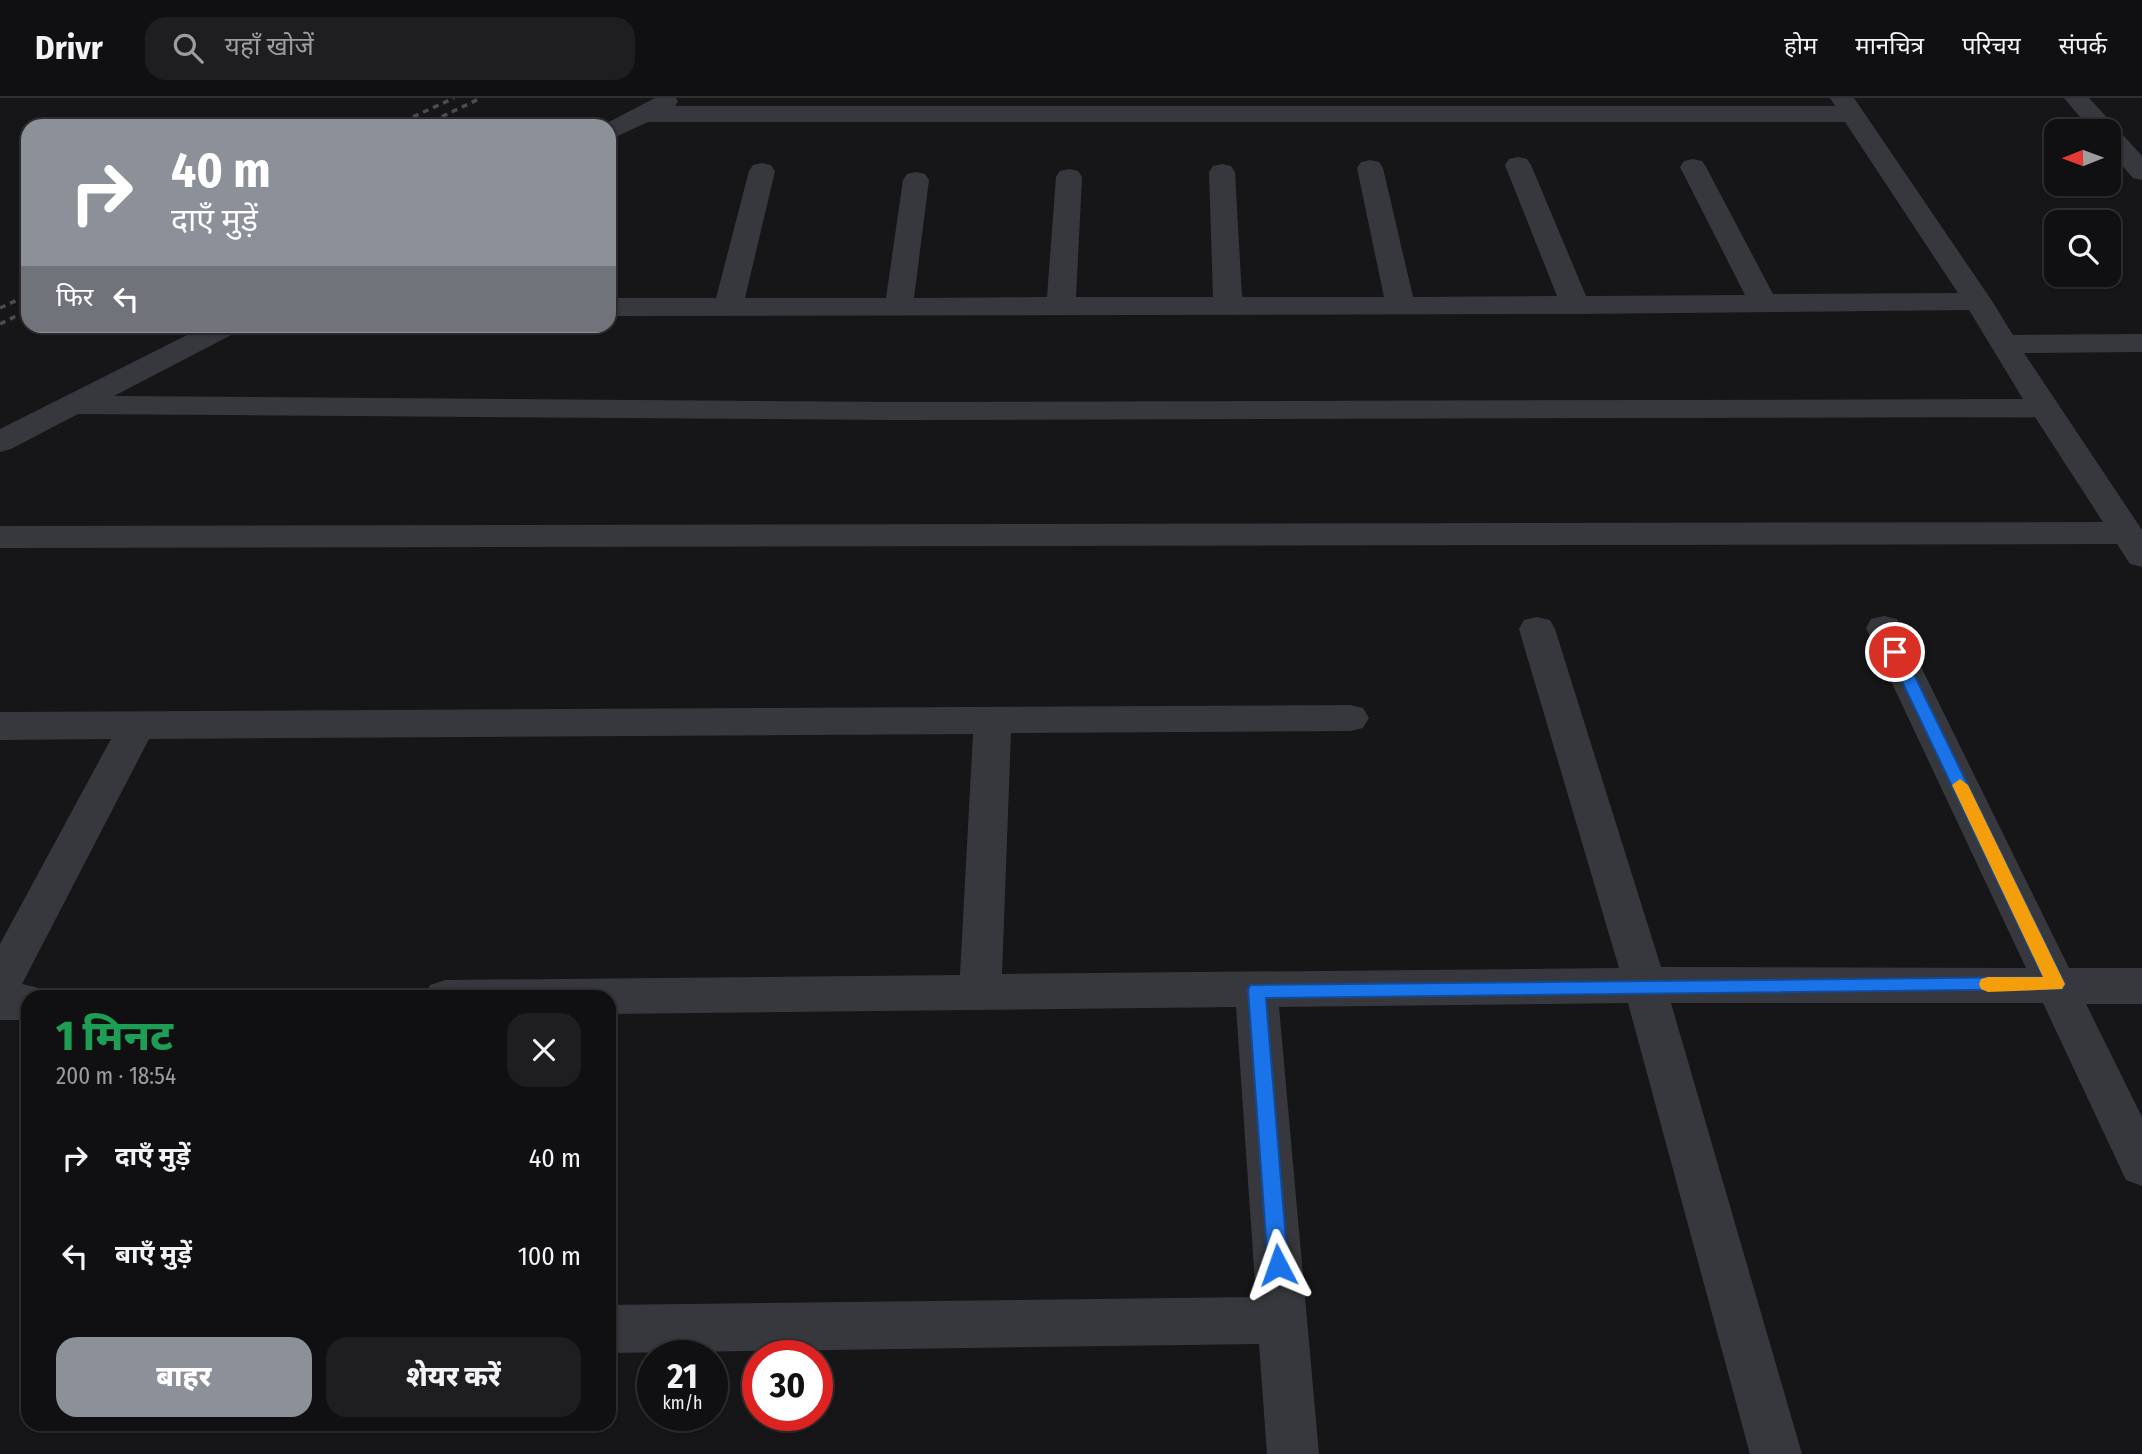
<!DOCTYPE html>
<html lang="hi">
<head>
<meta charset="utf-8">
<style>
  body { margin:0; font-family:"Fira Sans Condensed","Noto Sans Devanagari",sans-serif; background:#1e1e20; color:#f1f3f6; height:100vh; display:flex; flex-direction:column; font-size:26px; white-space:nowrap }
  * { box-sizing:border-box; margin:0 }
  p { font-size:23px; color:#9c9d9f }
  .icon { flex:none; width:38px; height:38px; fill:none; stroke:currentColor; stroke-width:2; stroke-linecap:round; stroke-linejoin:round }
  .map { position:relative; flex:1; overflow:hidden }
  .sheet { position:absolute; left:21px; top:892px; width:595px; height:441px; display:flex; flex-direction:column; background:#101012; border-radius:21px; box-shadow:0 2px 5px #0004,0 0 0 2px #303032 }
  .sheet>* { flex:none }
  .guide { position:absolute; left:21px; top:21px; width:595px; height:214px; border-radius:21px; box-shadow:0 2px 5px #0004,0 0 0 2px #303032; background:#8c9099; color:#fff; overflow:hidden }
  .needle { width:46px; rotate:269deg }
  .buttons { position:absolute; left:2044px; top:21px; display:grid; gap:14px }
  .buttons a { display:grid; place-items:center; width:77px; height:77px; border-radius:14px; background:#101012; box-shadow:0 2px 5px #0004,0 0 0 2px #303032; font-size:35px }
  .speed { position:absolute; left:637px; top:1242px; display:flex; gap:14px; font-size:35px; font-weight:700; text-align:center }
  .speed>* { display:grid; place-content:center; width:91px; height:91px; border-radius:50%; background:#101012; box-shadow:0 2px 5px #0004,0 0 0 2px #303032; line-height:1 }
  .speed small { font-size:18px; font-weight:400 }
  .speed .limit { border:10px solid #d22; background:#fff; color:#111 }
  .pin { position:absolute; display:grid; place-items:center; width:60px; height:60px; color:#fff; margin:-30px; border:4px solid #fff; border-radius:50%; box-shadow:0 2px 7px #0007 }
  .me { position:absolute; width:77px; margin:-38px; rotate:356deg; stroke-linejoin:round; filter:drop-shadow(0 0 5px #0008) }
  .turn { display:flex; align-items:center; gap:24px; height:147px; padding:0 35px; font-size:32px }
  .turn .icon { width:91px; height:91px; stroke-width:2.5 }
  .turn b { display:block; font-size:49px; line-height:60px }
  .then { display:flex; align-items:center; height:66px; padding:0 35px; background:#0003; gap:14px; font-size:26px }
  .round { display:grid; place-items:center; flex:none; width:74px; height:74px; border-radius:21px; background:#1e1e20 }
  .headline { display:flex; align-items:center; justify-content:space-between; height:119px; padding:0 35px }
  h1 { font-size:42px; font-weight:800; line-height:52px; color:#1e9e55 }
  .primary-button { display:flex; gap:14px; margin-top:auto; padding:14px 35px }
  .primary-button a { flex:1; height:80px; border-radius:21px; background:#8c9099; color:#fff; font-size:28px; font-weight:800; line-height:80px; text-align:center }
  .primary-button a+a { background:#1e1e20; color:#f1f3f6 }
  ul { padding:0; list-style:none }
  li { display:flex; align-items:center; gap:21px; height:98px; padding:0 35px }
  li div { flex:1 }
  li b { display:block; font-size:26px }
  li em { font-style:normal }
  header { display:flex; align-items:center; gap:42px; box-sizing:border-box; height:98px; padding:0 35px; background:#101012; border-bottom:2px solid #303032 }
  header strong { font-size:33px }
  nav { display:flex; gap:38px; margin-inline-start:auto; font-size:24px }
  .search { width:490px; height:63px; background:#1e1e20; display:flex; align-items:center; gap:18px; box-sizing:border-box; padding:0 24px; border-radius:21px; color:#9c9d9f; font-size:26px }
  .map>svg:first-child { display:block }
</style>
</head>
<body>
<header>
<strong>Drivr</strong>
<div class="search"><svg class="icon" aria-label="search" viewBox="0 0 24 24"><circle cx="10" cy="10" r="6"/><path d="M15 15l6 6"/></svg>यहाँ खोजें</div>
<nav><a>होम</a><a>मानचित्र</a><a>परिचय</a><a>संपर्क</a></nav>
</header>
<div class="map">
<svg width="2142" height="1356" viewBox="0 0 2142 1356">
  <rect width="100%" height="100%" fill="#161618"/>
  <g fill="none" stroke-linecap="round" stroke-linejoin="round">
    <!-- minor -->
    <g fill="#37383d" fill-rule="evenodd">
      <path d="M655 0H676L678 4 675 8H1835L1830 0H1854L1992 203 2013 237 2142 236V254L2024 255 2142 432V469L2130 466 2117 446 0 450V428L2103 424 2035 319 899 322 78 316 11 351 0 354V331L205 228H242L237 234 114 298 899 304 2023 301 1969 212 1575 216 609 218V200H716L749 73 753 67 762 65 771 67 775 73 745 200H886L903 82 907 76 916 74 925 76 929 82 914 200 1047 199 1056 79 1060 73 1069 71 1078 73 1082 79 1076 199H1213L1209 74 1213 68 1222 66 1231 68 1235 74 1242 199H1384L1357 70 1361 64 1370 62 1379 64 1383 70 1413 199 1557 198 1505 67 1509 61 1518 59 1527 61 1531 67 1586 198 1745 197 1680 69 1684 63 1693 61 1702 63 1706 69 1773 196 1958 195 1845 24H648L609 42V28H601Z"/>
      <path d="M2064 0H2089L2142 58V82L2133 80 2109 52V33H2092Z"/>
      <path d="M1884 518 1897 521 1902 530 2069 870H2142V906H2086L2142 1019V1088L2126 1082 2043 905H1671L1802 1356H1750L1628 905 1279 909 1319 1356H1267L1259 1246 609 1255V1207L1256 1199 1236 909 609 916V900H424L430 887 445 882 960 877 973 636 149 641 22 886 43 891 47 900H28V922H0V846L111 641 0 642V614L1350 607 1363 610 1369 620 1363 630 1350 633 1011 635 1002 876 1619 870 1519 531 1524 522 1537 519 1550 522 1555 531 1661 869 2026 870 1866 530 1871 521Z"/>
    </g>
    <!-- rail -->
    <g stroke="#4a4c52" stroke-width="3.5" stroke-dasharray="6 5" stroke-linecap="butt">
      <path d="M393 28 454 0"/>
      <path d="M422 28 481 0"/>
      <path d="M0 210 28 197"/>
      <path d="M0 226 28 212"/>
    </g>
  </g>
  <!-- route -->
  <path fill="#1a73e8" stroke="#114b97" stroke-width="2" d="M1895 549 1903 554 2065 886 2062 891 1266 900 1288 1167 1285 1174 1278 1177 1271 1174 1268 1167 1248 892 1250 887 2043 879 1888 554Z"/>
  <!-- slow -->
  <path fill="#f59e0b" d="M1960 681 1968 687 2065 886 2062 891 1988 894 1981 891 1979 886 1981 881 1988 879H2043L1952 687Z"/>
</svg>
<div class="buttons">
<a><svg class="needle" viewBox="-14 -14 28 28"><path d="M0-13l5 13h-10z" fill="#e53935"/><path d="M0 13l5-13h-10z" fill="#9c9d9f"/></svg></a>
<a><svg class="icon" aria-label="search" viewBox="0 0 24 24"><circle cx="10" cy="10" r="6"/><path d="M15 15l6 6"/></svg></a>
</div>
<div class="speed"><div>21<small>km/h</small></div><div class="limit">30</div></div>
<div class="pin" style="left:1895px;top:554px;background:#d93025"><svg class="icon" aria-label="arrive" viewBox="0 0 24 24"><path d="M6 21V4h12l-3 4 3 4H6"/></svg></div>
<svg class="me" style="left:1278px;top:1167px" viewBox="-20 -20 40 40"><path d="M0-17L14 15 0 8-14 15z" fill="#1a73e8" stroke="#fff" stroke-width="4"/></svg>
<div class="guide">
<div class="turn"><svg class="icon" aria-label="right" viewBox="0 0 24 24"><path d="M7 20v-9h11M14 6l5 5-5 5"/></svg><div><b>40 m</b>दाएँ मुड़ें</div></div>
<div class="then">फिर<svg class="icon" aria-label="left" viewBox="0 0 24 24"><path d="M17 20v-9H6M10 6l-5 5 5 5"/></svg></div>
</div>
<section class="sheet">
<div class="headline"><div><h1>1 मिनट</h1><p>200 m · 18:54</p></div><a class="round"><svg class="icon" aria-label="close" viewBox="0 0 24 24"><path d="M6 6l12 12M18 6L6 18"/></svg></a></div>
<ul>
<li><svg class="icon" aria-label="right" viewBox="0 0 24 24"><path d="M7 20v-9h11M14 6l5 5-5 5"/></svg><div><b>दाएँ मुड़ें</b></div><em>40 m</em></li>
<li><svg class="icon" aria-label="left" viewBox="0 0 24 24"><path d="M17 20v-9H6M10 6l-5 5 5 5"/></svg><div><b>बाएँ मुड़ें</b></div><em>100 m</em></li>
</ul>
<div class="primary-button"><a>बाहर</a><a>शेयर करें</a></div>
</section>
</div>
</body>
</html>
